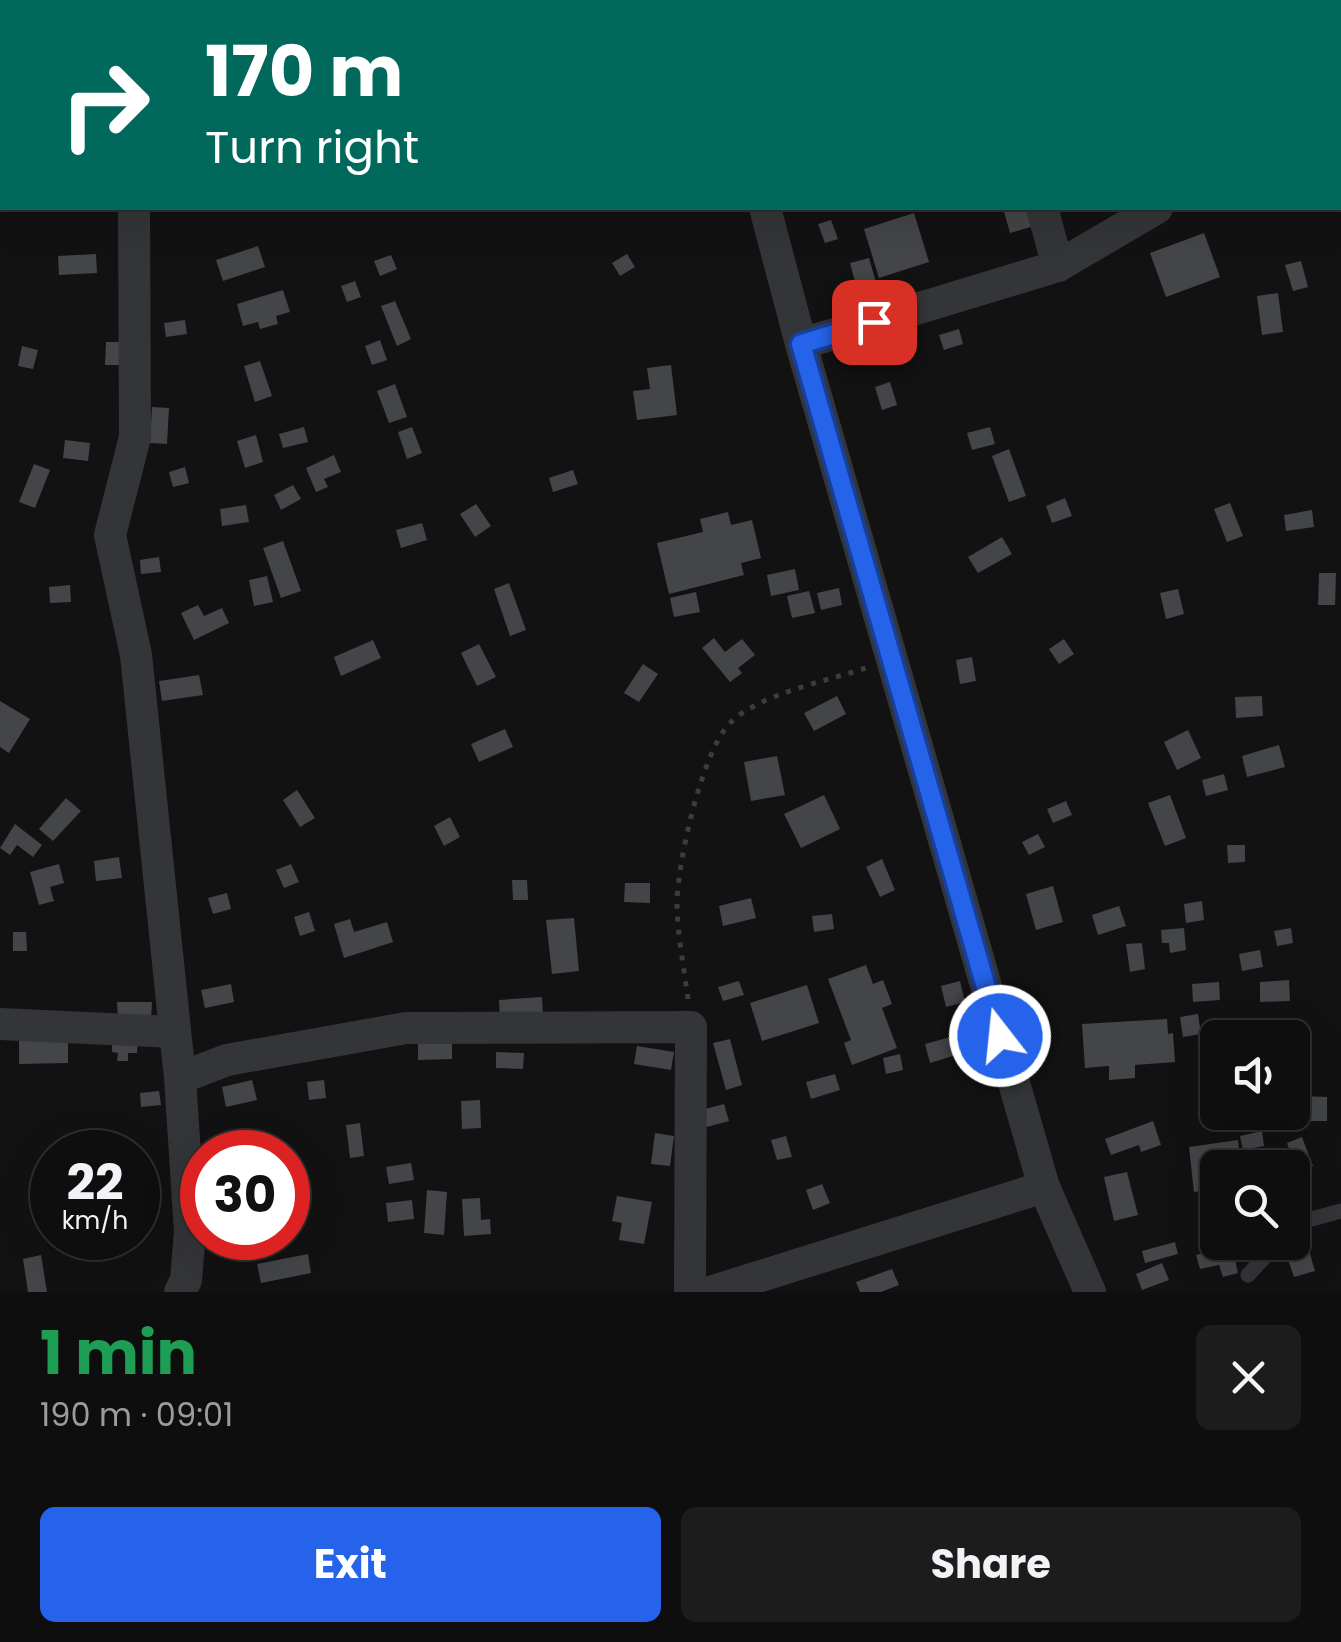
<!DOCTYPE html>
<html lang="en">
<head>
<meta charset="utf-8">
<style>
  body { margin:0; font-family:Poppins,sans-serif; background:#1c1c1c; color:#f1f3f6; height:100vh; display:flex; flex-direction:column; font-size:38px; white-space:nowrap }
  * { box-sizing:border-box; margin:0 }
  p { font-size:32px; color:#9b9c9e }
  .icon { flex:none; width:55px; height:55px; fill:none; stroke:currentColor; stroke-width:2; stroke-linecap:round; stroke-linejoin:round }
  .map { position:relative; height:1292px; overflow:hidden }
  .sheet { display:flex; flex-direction:column; background:#0e0e0e; flex:1 }
  .sheet>* { flex:none }
  .banner { position:absolute; left:0px; top:0px; width:1342px; height:210px; box-shadow:0 10px 40px #0002,0 0 0 2px #2e2e2e; background:#00695c; color:#fff; overflow:hidden }
  .controls { position:absolute; left:1200px; top:1020px; display:grid; gap:20px }
  .controls a { display:grid; place-items:center; width:110px; height:110px; border-radius:15px; background:#0e0e0e; box-shadow:0 10px 40px #0002,0 0 0 2px #2e2e2e; font-size:50px }
  .speed { position:absolute; left:30px; top:1130px; display:flex; gap:20px; font-size:50px; font-weight:700; text-align:center }
  .speed>* { display:grid; place-content:center; width:130px; height:130px; border-radius:50%; background:#0e0e0e; box-shadow:0 10px 40px #0002,0 0 0 2px #2e2e2e; line-height:1 }
  .speed small { font-size:25px; font-weight:400 }
  .speed .limit { border:15px solid #d22; background:#fff; color:#111 }
  .pin { position:absolute; display:grid; place-items:center; width:85px; height:85px; color:#fff; margin:-42px; border-radius:20px; box-shadow:0 5px 15px #0006 }
  .me { position:absolute; width:110px; margin:-55px; rotate:344deg; stroke-linejoin:round; filter:drop-shadow(0 0 8px #0008) }
  .turn { display:flex; align-items:center; gap:35px; height:210px; padding:0 40px; font-size:45px }
  .turn .icon { width:130px; height:130px; stroke-width:2.5 }
  .turn b { display:block; font-size:70px; line-height:85px }
  .round { display:grid; place-items:center; flex:none; width:105px; height:105px; border-radius:15px; background:#1c1c1c }
  .headline { display:flex; align-items:center; justify-content:space-between; height:170px; padding:0 40px }
  h1 { font-size:60px; font-weight:700; line-height:75px; color:#1e9e55 }
  .cta { display:flex; gap:20px; margin-top:auto; padding:20px 40px }
  .cta a { flex:1; height:115px; border-radius:15px; background:#2563eb; color:#fff; font-size:40px; font-weight:700; line-height:115px; text-align:center }
  .cta a+a { background:#1c1c1c; color:#f1f3f6 }
  .map>svg:first-child { display:block }
</style>
</head>
<body>
<div class="map">
<svg width="1341" height="1292" viewBox="0 0 1341 1292">
  <rect width="100%" height="100%" fill="#121213"/>
  <!-- building -->
  <g fill="#444548">
    <path d="M1003 208H1028L1034 226 1010 233Z"/>
    <path d="M914 213 929 262 879 278 864 229Z"/>
    <path d="M831 220 838 239 825 243 818 224Z"/>
    <path d="M1204 233 1220 277 1166 297 1150 253Z"/>
    <path d="M258 246 265 267 223 281 216 260Z"/>
    <path d="M96 254 97 273 59 275 58 256Z"/>
    <path d="M627 254 635 267 620 276 612 263Z"/>
    <path d="M391 255 397 269 380 276 374 261Z"/>
    <path d="M869 258 879 293 844 303 839 286 855 282 850 263Z"/>
    <path d="M1301 261 1308 287 1293 291 1285 265Z"/>
    <path d="M355 281 361 297 347 302 341 286Z"/>
    <path d="M283 290 290 312 276 316 278 324 260 329 258 322 243 326 237 304Z"/>
    <path d="M1278 293 1283 332 1262 335 1257 296Z"/>
    <path d="M395 301 411 339 397 346 381 306Z"/>
    <path d="M185 320 187 334 166 337 164 323Z"/>
    <path d="M959 329 963 344 944 350 939 335Z"/>
    <path d="M380 340 387 360 372 365 365 346Z"/>
    <path d="M106 342H123V365H105Z"/>
    <path d="M22 346 38 350 33 369 18 366Z"/>
    <path d="M260 361 272 396 255 402 244 366Z"/>
    <path d="M671 365 677 415 637 420 633 391 650 389 647 368Z"/>
    <path d="M890 382 897 405 882 410 875 387Z"/>
    <path d="M395 384 407 417 389 423 377 391Z"/>
    <path d="M152 407 169 408 167 444 150 443Z"/>
    <path d="M304 427 308 442 283 448 279 434Z"/>
    <path d="M412 427 422 453 407 459 398 432Z"/>
    <path d="M990 427 995 444 972 450 967 433Z"/>
    <path d="M256 435 263 462 245 468 237 441Z"/>
    <path d="M65 440 90 443 88 461 63 458Z"/>
    <path d="M1009 449 1026 496 1009 502 992 456Z"/>
    <path d="M334 455 341 472 324 479 328 487 316 492 306 468Z"/>
    <path d="M34 464 50 470 35 508 19 502Z"/>
    <path d="M185 467 189 483 173 487 169 472Z"/>
    <path d="M573 470 578 484 553 492 549 478Z"/>
    <path d="M293 485 301 499 281 510 274 495Z"/>
    <path d="M1065 498 1072 516 1052 523 1046 506Z"/>
    <path d="M1230 503 1243 536 1227 542 1214 509Z"/>
    <path d="M476 504 491 526 475 537 460 514Z"/>
    <path d="M246 505 249 522 222 526 220 509Z"/>
    <path d="M1312 510 1314 527 1286 531 1284 515Z"/>
    <path d="M728 512 731 525 752 520 761 558 741 563 744 575 669 594 657 543 703 532 700 519Z"/>
    <path d="M422 523 427 540 401 548 396 530Z"/>
    <path d="M1002 537 1012 554 978 573 968 557Z"/>
    <path d="M283 541 301 591 281 598 263 548Z"/>
    <path d="M159 557 161 572 141 574 140 560Z"/>
    <path d="M795 569 799 590 771 596 767 575Z"/>
    <path d="M1319 573H1336L1335 605H1318Z"/>
    <path d="M267 576 273 602 254 606 249 580Z"/>
    <path d="M509 583 526 630 510 636 494 589Z"/>
    <path d="M70 585 71 602 50 603 49 587Z"/>
    <path d="M839 588 842 605 821 610 817 593Z"/>
    <path d="M1178 589 1184 614 1166 619 1160 593Z"/>
    <path d="M809 591 815 613 792 618 787 596Z"/>
    <path d="M696 592 700 612 674 617 670 598Z"/>
    <path d="M198 605 204 616 222 608 229 623 194 640 181 613Z"/>
    <path d="M714 638 725 652 742 639 755 655 738 668 742 673 730 682 702 648Z"/>
    <path d="M1064 639 1074 654 1059 664 1049 649Z"/>
    <path d="M373 640 381 658 341 676 334 657Z"/>
    <path d="M479 644 496 677 477 686 461 653Z"/>
    <path d="M972 657 976 681 960 684 956 660Z"/>
    <path d="M643 664 658 674 639 702 624 693Z"/>
    <path d="M199 675 203 695 162 701 159 681Z"/>
    <path d="M837 696 846 714 814 731 804 713Z"/>
    <path d="M1262 696 1263 716 1236 718 1235 697Z"/>
    <path d="M0 701 30 719 9 753 0 747Z"/>
    <path d="M505 729 513 747 479 762 471 744Z"/>
    <path d="M1188 730 1201 758 1177 770 1164 742Z"/>
    <path d="M1279 745 1285 767 1247 777 1242 756Z"/>
    <path d="M777 756 785 795 751 801 744 762Z"/>
    <path d="M1224 774 1228 790 1206 796 1202 780Z"/>
    <path d="M297 790 315 818 300 827 283 800Z"/>
    <path d="M824 795 840 829 801 848 784 814Z"/>
    <path d="M1170 795 1186 838 1165 846 1148 803Z"/>
    <path d="M66 798 81 811 53 841 39 829Z"/>
    <path d="M1066 801 1072 815 1053 823 1047 809Z"/>
    <path d="M450 817 460 837 444 846 434 826Z"/>
    <path d="M15 824 42 845 33 857 17 845 10 855 0 848Z"/>
    <path d="M1038 834 1045 847 1029 855 1022 842Z"/>
    <path d="M1227 845H1245V862L1228 863Z"/>
    <path d="M119 857 122 878 96 881 94 861Z"/>
    <path d="M882 859 895 890 880 897 866 867Z"/>
    <path d="M59 864 64 883 50 887 54 901 39 905 30 872Z"/>
    <path d="M291 864 299 882 284 888 276 870Z"/>
    <path d="M512 880H527L528 900H513Z"/>
    <path d="M625 883H650V903L624 902Z"/>
    <path d="M1053 886 1063 922 1036 930 1026 894Z"/>
    <path d="M227 893 231 909 213 914 208 898Z"/>
    <path d="M751 898 756 918 723 926 719 906Z"/>
    <path d="M1202 901 1204 920 1186 923 1184 904Z"/>
    <path d="M1119 906 1126 926 1098 935 1092 915Z"/>
    <path d="M309 912 315 931 300 936 294 917Z"/>
    <path d="M832 914 834 929 814 932 812 916Z"/>
    <path d="M574 918 579 971 552 974 546 920Z"/>
    <path d="M350 919 354 932 387 922 393 942 344 958 334 924Z"/>
    <path d="M1184 928 1186 950 1170 953 1169 943H1162L1161 930Z"/>
    <path d="M1291 928 1293 943 1277 946 1274 931Z"/>
    <path d="M13 932H26L27 951H13Z"/>
    <path d="M1142 943 1145 969 1130 972 1126 944Z"/>
    <path d="M1260 950 1263 967 1242 971 1239 954Z"/>
    <path d="M866 965 873 984 883 980 892 1004 882 1008 897 1048 852 1065 844 1043 851 1040 828 979Z"/>
    <path d="M1289 980 1290 1001 1260 1002V982Z"/>
    <path d="M739 981 744 995 723 1001 718 987Z"/>
    <path d="M960 981 965 1002 946 1007 941 986Z"/>
    <path d="M1219 982 1220 1000 1193 1002 1192 984Z"/>
    <path d="M231 984 234 1002 205 1008 201 990Z"/>
    <path d="M807 985 819 1023 762 1041 750 1003Z"/>
    <path d="M542 997 543 1018 500 1020 499 1000Z"/>
    <path d="M117 1002H152L151 1020H118Z"/>
    <path d="M1198 1014 1201 1034 1183 1037 1180 1017Z"/>
    <path d="M1167 1019 1168 1034 1173 1033 1175 1062 1135 1065V1078L1109 1080V1066L1085 1068 1082 1024Z"/>
    <path d="M1262 1020 1263 1038H1216L1215 1023Z"/>
    <path d="M961 1034 966 1052 930 1063 925 1044Z"/>
    <path d="M112 1035H138L137 1053H128V1061H117L118 1053 112 1052Z"/>
    <path d="M730 1039 742 1085 726 1090 713 1043Z"/>
    <path d="M19 1041H68V1063L19 1064Z"/>
    <path d="M452 1043V1059L418 1060V1044Z"/>
    <path d="M637 1046 674 1052 671 1070 634 1064Z"/>
    <path d="M496 1052 524 1053 523 1069 496 1068Z"/>
    <path d="M900 1054 903 1070 886 1074 883 1058Z"/>
    <path d="M835 1074 840 1090 811 1099 806 1082Z"/>
    <path d="M252 1080 257 1100 226 1107 222 1087Z"/>
    <path d="M324 1080 326 1098 309 1100 307 1082Z"/>
    <path d="M159 1091 161 1105 141 1107 140 1093Z"/>
    <path d="M1302 1096 1327 1097V1121H1302Z"/>
    <path d="M480 1100 481 1128 462 1129 461 1101Z"/>
    <path d="M724 1104 729 1121 703 1128 698 1111Z"/>
    <path d="M1153 1121 1161 1145 1141 1152 1139 1145 1111 1155 1105 1139Z"/>
    <path d="M360 1123 364 1156 350 1158 346 1125Z"/>
    <path d="M1262 1131 1264 1146 1243 1150 1240 1136Z"/>
    <path d="M655 1133 674 1136 670 1166 651 1164Z"/>
    <path d="M786 1136 792 1157 777 1160 771 1140Z"/>
    <path d="M1302 1137 1313 1166 1297 1172 1287 1143Z"/>
    <path d="M1238 1140 1241 1168H1218V1188L1194 1192 1189 1147Z"/>
    <path d="M411 1163 414 1180 389 1184 386 1167Z"/>
    <path d="M1127 1172 1138 1215 1114 1221 1104 1177Z"/>
    <path d="M822 1184 830 1203 813 1210 806 1190Z"/>
    <path d="M427 1190 447 1192 444 1235 424 1233Z"/>
    <path d="M617 1196 652 1202 644 1244 619 1240 622 1223 612 1221Z"/>
    <path d="M480 1198 481 1220 490 1219 491 1234 464 1236 462 1199Z"/>
    <path d="M412 1200 414 1219 388 1222 386 1203Z"/>
    <path d="M1175 1242 1178 1254 1145 1263 1142 1251Z"/>
    <path d="M1307 1244 1315 1271 1294 1277 1285 1251Z"/>
    <path d="M1232 1246 1238 1273 1223 1277 1219 1265 1200 1269 1196 1255Z"/>
    <path d="M308 1254 311 1273 261 1283 257 1264Z"/>
    <path d="M41 1255 47 1292H28L23 1259Z"/>
    <path d="M1162 1263 1169 1280 1142 1290 1136 1274Z"/>
    <path d="M892 1269 899 1285 881 1292H860L856 1282Z"/>
  </g>
  <g fill="none" stroke-linecap="round" stroke-linejoin="round">
    <!-- path -->
    <path stroke="#3a3c3f" stroke-width="5" stroke-dasharray="5 8" stroke-linecap="butt" d="M688 999C684 969 678 937 677 907 676 867 702 751 730 723 759 694 827 681 866 668"/>
    <!-- lane -->
    <g stroke="#343538" stroke-width="15">
      <path d="M1292 1228 1297 1223 1341 1211"/>
      <path d="M1248 1275 1279 1242"/>
    </g>
    <!-- street -->
    <g stroke="#343538" stroke-width="32">
      <path d="M113 0V2"/>
      <path d="M710 0V2"/>
      <path d="M988 0V2"/>
      <path d="M1340 63H1341"/>
      <path d="M134 208 135 437 110 535 136 655 180 1078 190 1232 186 1280 180 1292"/>
      <path d="M765 208 801 344 1044 1187 1090 1292"/>
      <path d="M1042 208 1058 266"/>
      <path d="M801 344 1058 266 1157 208"/>
      <path d="M0 1024 174 1032"/>
      <path d="M180 1078 227 1060 406 1028 691 1027 690 1292"/>
      <path d="M710 1292 1044 1187"/>
    </g>
  </g>
  <g fill="none" stroke-linecap="round" stroke-linejoin="round">
    <!-- route casing -->
    <g stroke="#184099" stroke-width="25">
      <path id="route" d="M874 322 801 344 1000 1036"/>
    </g>
    <!-- route -->
    <use href="#route" stroke="#2563eb" stroke-width="18"/>
  </g>
</svg>
<div class="controls">
<a><svg class="icon" aria-label="sound" viewBox="0 0 24 24"><path d="M4 9h4l5-4v14l-5-4H4zM17 9q2 3 0 6"/></svg></a>
<a><svg class="icon" aria-label="search" viewBox="0 0 24 24"><circle cx="10" cy="10" r="6"/><path d="M15 15l6 6"/></svg></a>
</div>
<div class="speed"><div>22<small>km/h</small></div><div class="limit">30</div></div>
<div class="pin" style="left:874px;top:322px;background:#d93025"><svg class="icon" aria-label="arrive" viewBox="0 0 24 24"><path d="M6 21V4h12l-3 4 3 4H6"/></svg></div>
<svg class="me" style="left:1000px;top:1036px" viewBox="-20 -20 40 40"><circle r="17" fill="#2563eb" stroke="#fff" stroke-width="3"/><path d="M0-11L8 9 0 5-8 9z" fill="#fff"/></svg>
<div class="banner">
<div class="turn"><svg class="icon" aria-label="right" viewBox="0 0 24 24"><path d="M7 20v-9h11M14 6l5 5-5 5"/></svg><div><b>170 m</b>Turn right</div></div>
</div>
</div>
<section class="sheet">
<div class="headline"><div><h1>1 min</h1><p>190 m · 09:01</p></div><a class="round"><svg class="icon" aria-label="close" viewBox="0 0 24 24"><path d="M6 6l12 12M18 6L6 18"/></svg></a></div>
<div class="cta"><a>Exit</a><a>Share</a></div>
</section>
</body>
</html>
